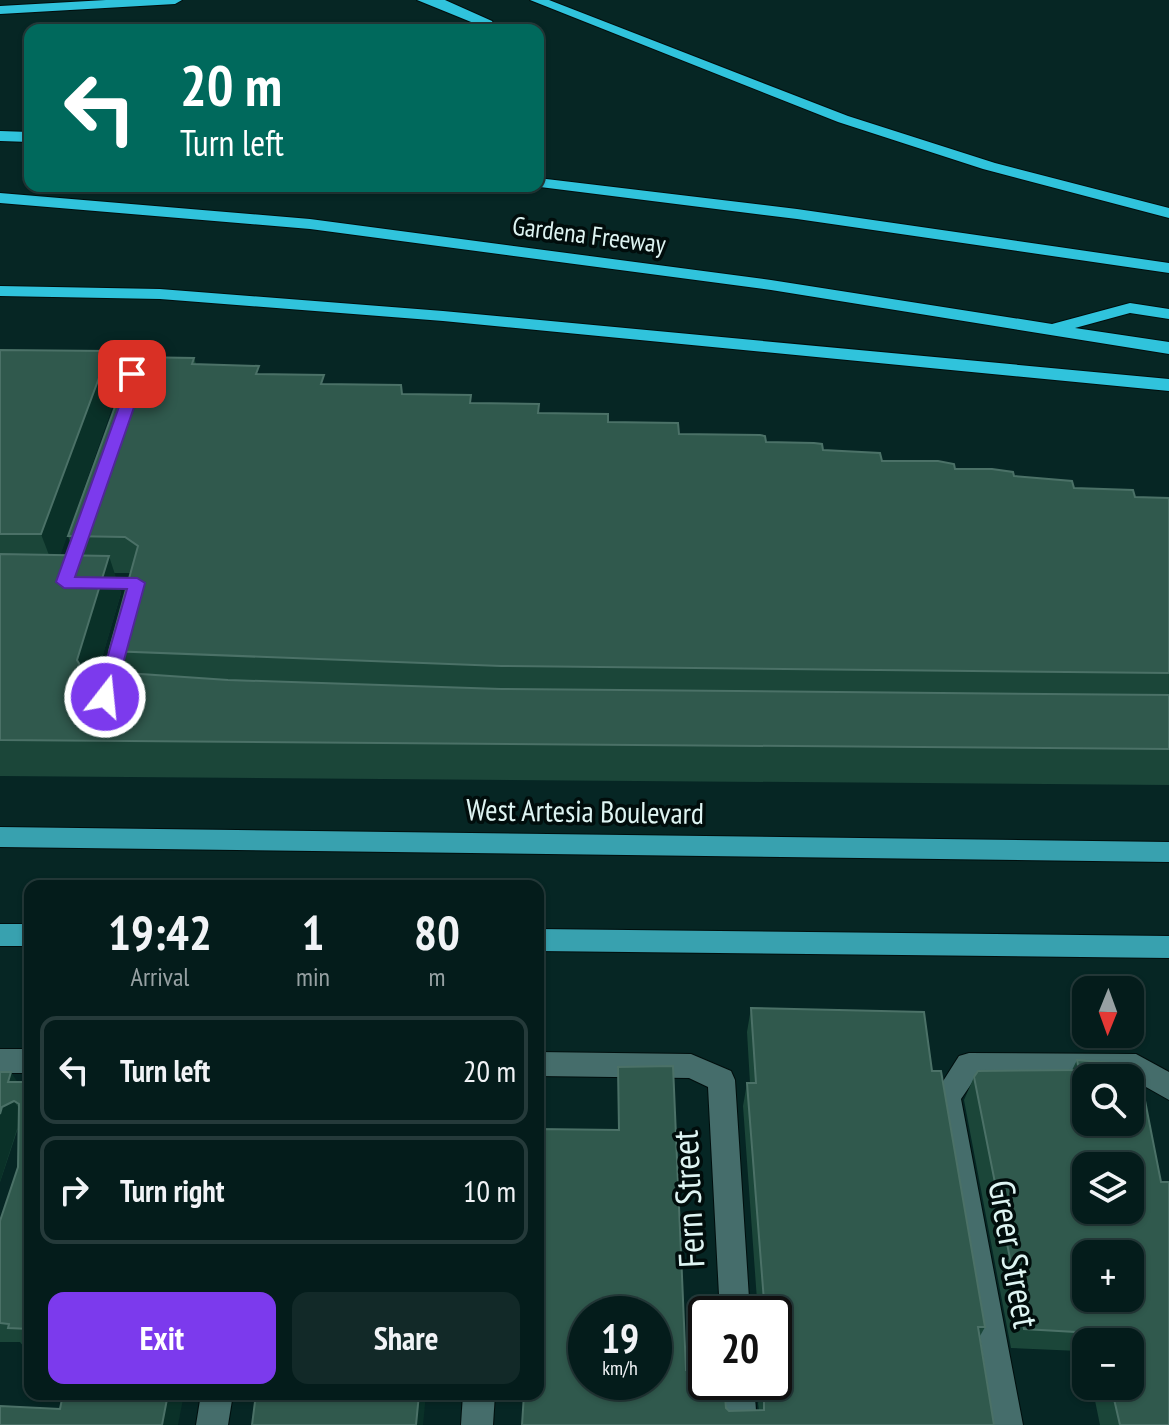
<!DOCTYPE html>
<html lang="en">
<head>
<meta charset="utf-8">
<style>
  body { margin:0; font-family:"PT Sans Narrow",sans-serif; background:#122928; color:#f1f3f6; height:100vh; display:flex; flex-direction:column; font-size:30px; white-space:nowrap }
  * { box-sizing:border-box; margin:0 }
  p { font-size:26px; color:#97a1a3 }
  .icon { flex:none; width:44px; height:44px; fill:none; stroke:currentColor; stroke-width:2; stroke-linecap:round; stroke-linejoin:round }
  .map { position:relative; flex:1; overflow:hidden }
  .sheet { position:absolute; left:24px; top:880px; width:520px; height:520px; display:flex; flex-direction:column; background:#041c1b; border-radius:16px; box-shadow:0 2px 6px #0004,0 0 0 2px #253a3a }
  .sheet>* { flex:none }
  .banner { position:absolute; left:24px; top:24px; width:520px; height:168px; border-radius:16px; box-shadow:0 2px 6px #0004,0 0 0 2px #253a3a; background:#00695c; color:#fff; overflow:hidden }
  .needle { width:52px; rotate:181deg }
  .buttons { position:absolute; left:1072px; top:976px; display:grid; gap:16px }
  .buttons a { display:grid; place-items:center; width:72px; height:72px; border-radius:16px; background:#041c1b; box-shadow:0 2px 6px #0004,0 0 0 2px #253a3a; font-size:40px }
  .speed { position:absolute; left:568px; top:1296px; display:flex; gap:16px; font-size:40px; font-weight:700; text-align:center }
  .speed>* { display:grid; place-content:center; width:104px; height:104px; border-radius:50%; background:#041c1b; box-shadow:0 2px 6px #0004,0 0 0 2px #253a3a; line-height:1 }
  .speed small { font-size:20px; font-weight:400 }
  .speed .limit { border:4px solid #111; border-radius:12px; background:#fff; color:#111 }
  .pin { position:absolute; display:grid; place-items:center; width:68px; height:68px; color:#fff; margin:-34px; border-radius:16px; box-shadow:0 4px 12px #0006 }
  .me { position:absolute; width:88px; margin:-44px; rotate:16deg; stroke-linejoin:round; filter:drop-shadow(0 0 6px #0008) }
  .turn { display:flex; align-items:center; gap:28px; height:168px; padding:0 24px; font-size:36px }
  .turn .icon { width:104px; height:104px; stroke-width:2.5 }
  .turn b { display:block; font-size:56px; line-height:68px }
  .eta { display:flex; justify-content:space-evenly; align-items:center; height:136px; text-align:center }
  .eta b { font-size:48px; font-weight:700; line-height:56px }
  .button { display:flex; gap:16px; margin-top:auto; padding:16px 24px }
  .button a { flex:1; height:92px; border-radius:16px; background:#7c3aed; color:#fff; font-size:32px; font-weight:700; line-height:92px; text-align:center }
  .button a+a { background:#122928; color:#f1f3f6 }
  ul { padding:0; list-style:none }
  li { display:flex; align-items:center; gap:24px; height:108px; margin:0 16px 12px; padding:0 8px; border:4px solid #253a3a; border-radius:16px }
  li div { flex:1 }
  li b { display:block; font-size:30px }
  li em { font-style:normal }
  .map>svg:first-child { display:block }
</style>
</head>
<body>
<div class="map">
<svg width="1169" height="1425" viewBox="0 0 1169 1425">
  <rect width="100%" height="100%" fill="#062624"/>
  <g fill="none" stroke-linecap="round" stroke-linejoin="round">
    <!-- service casing -->
    <g stroke="#000e0d" stroke-width="2">
      <path id="service" d="M85 369 138 370 141 374 139 396 130 401 124 400 123 379 79 378 76 374 79 370Z"/>
    </g>
    <!-- minor casing -->
    <g stroke="#000e0d" stroke-width="2">
      <g id="minor">
        <rect x="0" y="1049" width="30" height="24"/>
        <path d="M538 1052 691 1054 731 1071 735 1080 750 1314H720L708 1087 689 1078 538 1076Z"/>
        <path d="M969 1053 1136 1054 1169 1072V1100L1130 1078 976 1077 961 1099 1023 1425H991L933 1097 959 1056Z"/>
        <path d="M722 1382H754L757 1425H725Z"/>
        <path d="M201 1394H233L228 1425H196Z"/>
        <path d="M463 1394H495L493 1425H461Z"/>
      </g>
    </g>
    <!-- primary casing -->
    <g stroke="#000e0d" stroke-width="2">
      <g id="primary">
        <path d="M0 827 1169 842V862L0 847Z"/>
        <rect x="0" y="924" width="30" height="22"/>
        <path d="M538 929 1169 936V958L538 951Z"/>
      </g>
    </g>
    <!-- motorway casing -->
    <g stroke="#000e0d" stroke-width="2">
      <g id="motorway">
        <path d="M106 0H182L175 4 0 14V6Z"/>
        <path d="M417 0H445L492 21 496 30H482L481 26Z"/>
        <path d="M530 0H549L848 116 995 163 1169 208V218L983 169 838 122Z"/>
        <path d="M0 131 30 132V142L0 141Z"/>
        <path d="M538 178 797 209 1169 263V273L797 219 532 186H538Z"/>
        <path d="M0 193 310 219 771 280 1052 324 1130 303 1169 309V319L1130 313 1075 328 1169 342V354L771 290 310 229 0 203Z"/>
        <path d="M0 286 160 289 443 311 1169 379V391L443 321 160 299 0 296Z"/>
      </g>
    </g>
    <!-- service -->
    <use href="#service" fill="#456d6b" fill-rule="evenodd"/>
    <!-- minor -->
    <use href="#minor" fill="#456d6b" fill-rule="evenodd"/>
    <!-- primary -->
    <use href="#primary" fill="#38a1af" fill-rule="evenodd"/>
    <!-- motorway -->
    <use href="#motorway" fill="#30c3dc" fill-rule="evenodd"/>
  </g>
  <!-- wall -->
  <g fill="#1b4639" fill-rule="evenodd">
    <path d="M0 350 109 351 119 387 60 555 75 556 68 536 194 358 196 364 325 384 402 394 471 395V403L608 422 679 434 766 442 823 450 882 461 1014 476 1074 488 1135 497 1169 498V785L0 776ZM114 573H131L109 651 116 672 98 671 121 593Z"/>
    <path d="M751 1008 932 1071 985 1327 980 1336 994 1425H522L618 1130V1067L686 1370 691 1384 729 1411H759L758 1403 764 1386V1382H774V1314H758L743 1106 747 1083H750L747 1032Z"/>
    <path d="M1077 1060 1161 1182 1169 1425H1100L1092 1386H1130V1342H1086V1382L1079 1351 1011 1348 964 1100 974 1077 1072 1070Z"/>
    <path d="M0 1072 18 1082H30V1347H24L20 1342H0V1221L18 1167V1128L0 1182Z"/>
  </g>
  <!-- shaded-wall -->
  <g fill="#0a3128">
    <path d="M109 351 119 387 55 571 41 534Z"/>
    <path d="M109 556 121 593 91 696 77 660Z"/>
    <path d="M11 1072 26 1095 8 1082Z"/>
    <path d="M14 1101 29 1123 17 1129 0 1182V1114L2 1107Z"/>
    <path d="M168 1394H184L178 1425H162Z"/>
    <path d="M419 1394H426L423 1425H416Z"/>
  </g>
  <!-- building -->
  <g fill="#30594d" stroke="#4b7167" stroke-width="2" fill-rule="evenodd">
    <path d="M0 350 109 351 41 534H0Z"/>
    <path d="M133 357 194 358 192 364 259 366 256 374 324 375 321 384 401 385 402 394 471 395 470 403 539 404 538 413 608 414V422L678 423 679 434 760 435 765 436 766 442 814 443 822 444 823 450 880 453 882 461H938L954 464 955 469H992L1013 472 1014 476 1072 481 1074 488 1133 490 1135 497 1169 498V673L501 666 109 651 138 546 125 537 68 536Z"/>
    <path d="M0 554 109 556 77 660 83 670 228 680 501 689 1169 695V749L0 740Z"/>
    <path d="M751 1008 924 1012 932 1071H941L985 1327H978L994 1425H522L524 1394H538V1129L619 1130 618 1067 673 1066 686 1370H690L691 1384 724 1385 726 1408 729 1411 764 1410V1386H771L770 1382H774V1314H765L747 1083H756ZM586 1314H654V1382H586Z"/>
    <path d="M1077 1060 1138 1065 1161 1182H1169V1425H1120L1111 1386H1130V1342H1095L1093 1333 1024 1329 974 1077 978 1071 1079 1070ZM1086 1078H1130V1122H1086ZM1086 1166H1130V1210H1086ZM1086 1254H1130V1298H1086Z"/>
    <path d="M0 1072H11L8 1082H30V1329L8 1328 9 1324 0 1323V1221L18 1167 19 1104 14 1101 2 1107 0 1114Z"/>
    <path d="M63 1394H168L162 1425H0V1406L60 1409Z"/>
    <path d="M256 1394H419L416 1425H252Z"/>
  </g>
  <!-- route -->
  <path fill="#7c3aed" stroke="#51269a" stroke-width="2" d="M132 370 140 374V390L75 577 137 578 145 583 114 697 105 703 96 697 127 589 64 588 56 582 125 390V374Z"/>
  <g text-anchor="middle" stroke-width="7" stroke-linejoin="round" paint-order="stroke">
    <!-- far-street labels -->
    <g font-size="26" fill="#def4f2" stroke="#010d0c">
      <text transform="translate(589 235) rotate(7)" y="9">Gardena Freeway</text>
    </g>
    <!-- street labels -->
    <g font-size="30" fill="#def4f2" stroke="#010d0c">
      <text transform="translate(585 812) rotate(1)" y="10">West Artesia Boulevard</text>
    </g>
    <!-- near-street labels -->
    <g font-size="36" fill="#def4f2" stroke="#010d0c">
      <text transform="translate(688 1199) rotate(-93)" y="13">Fern Street</text>
      <text transform="translate(1014 1254) rotate(80)" y="13">Greer Street</text>
    </g>
  </g>
</svg>
<div class="buttons">
<a><svg class="needle" viewBox="-14 -14 28 28"><path d="M0-13l5 13h-10z" fill="#e53935"/><path d="M0 13l5-13h-10z" fill="#97a1a3"/></svg></a>
<a><svg class="icon" aria-label="search" viewBox="0 0 24 24"><circle cx="10" cy="10" r="6"/><path d="M15 15l6 6"/></svg></a>
<a><svg class="icon" aria-label="layers" viewBox="0 0 24 24"><path d="M12 4l9 5-9 5-9-5zM3 14l9 5 9-5"/></svg></a>
<a>+</a>
<a>−</a>
</div>
<div class="speed"><div>19<small>km/h</small></div><div class="limit">20</div></div>
<div class="pin" style="left:132px;top:374px;background:#d93025"><svg class="icon" aria-label="arrive" viewBox="0 0 24 24"><path d="M6 21V4h12l-3 4 3 4H6"/></svg></div>
<svg class="me" style="left:105px;top:697px" viewBox="-20 -20 40 40"><circle r="17" fill="#7c3aed" stroke="#fff" stroke-width="3"/><path d="M0-11L8 9 0 5-8 9z" fill="#fff"/></svg>
<div class="banner">
<div class="turn"><svg class="icon" aria-label="left" viewBox="0 0 24 24"><path d="M17 20v-9H6M10 6l-5 5 5 5"/></svg><div><b>20 m</b>Turn left</div></div>
</div>
<section class="sheet">
<div class="eta">
<div><b>19:42</b><p>Arrival</p></div>
<div><b>1</b><p>min</p></div>
<div><b>80</b><p>m</p></div>
</div>
<ul>
<li><svg class="icon" aria-label="left" viewBox="0 0 24 24"><path d="M17 20v-9H6M10 6l-5 5 5 5"/></svg><div><b>Turn left</b></div><em>20 m</em></li>
<li><svg class="icon" aria-label="right" viewBox="0 0 24 24"><path d="M7 20v-9h11M14 6l5 5-5 5"/></svg><div><b>Turn right</b></div><em>10 m</em></li>
</ul>
<div class="button"><a>Exit</a><a>Share</a></div>
</section>
</div>
</body>
</html>
